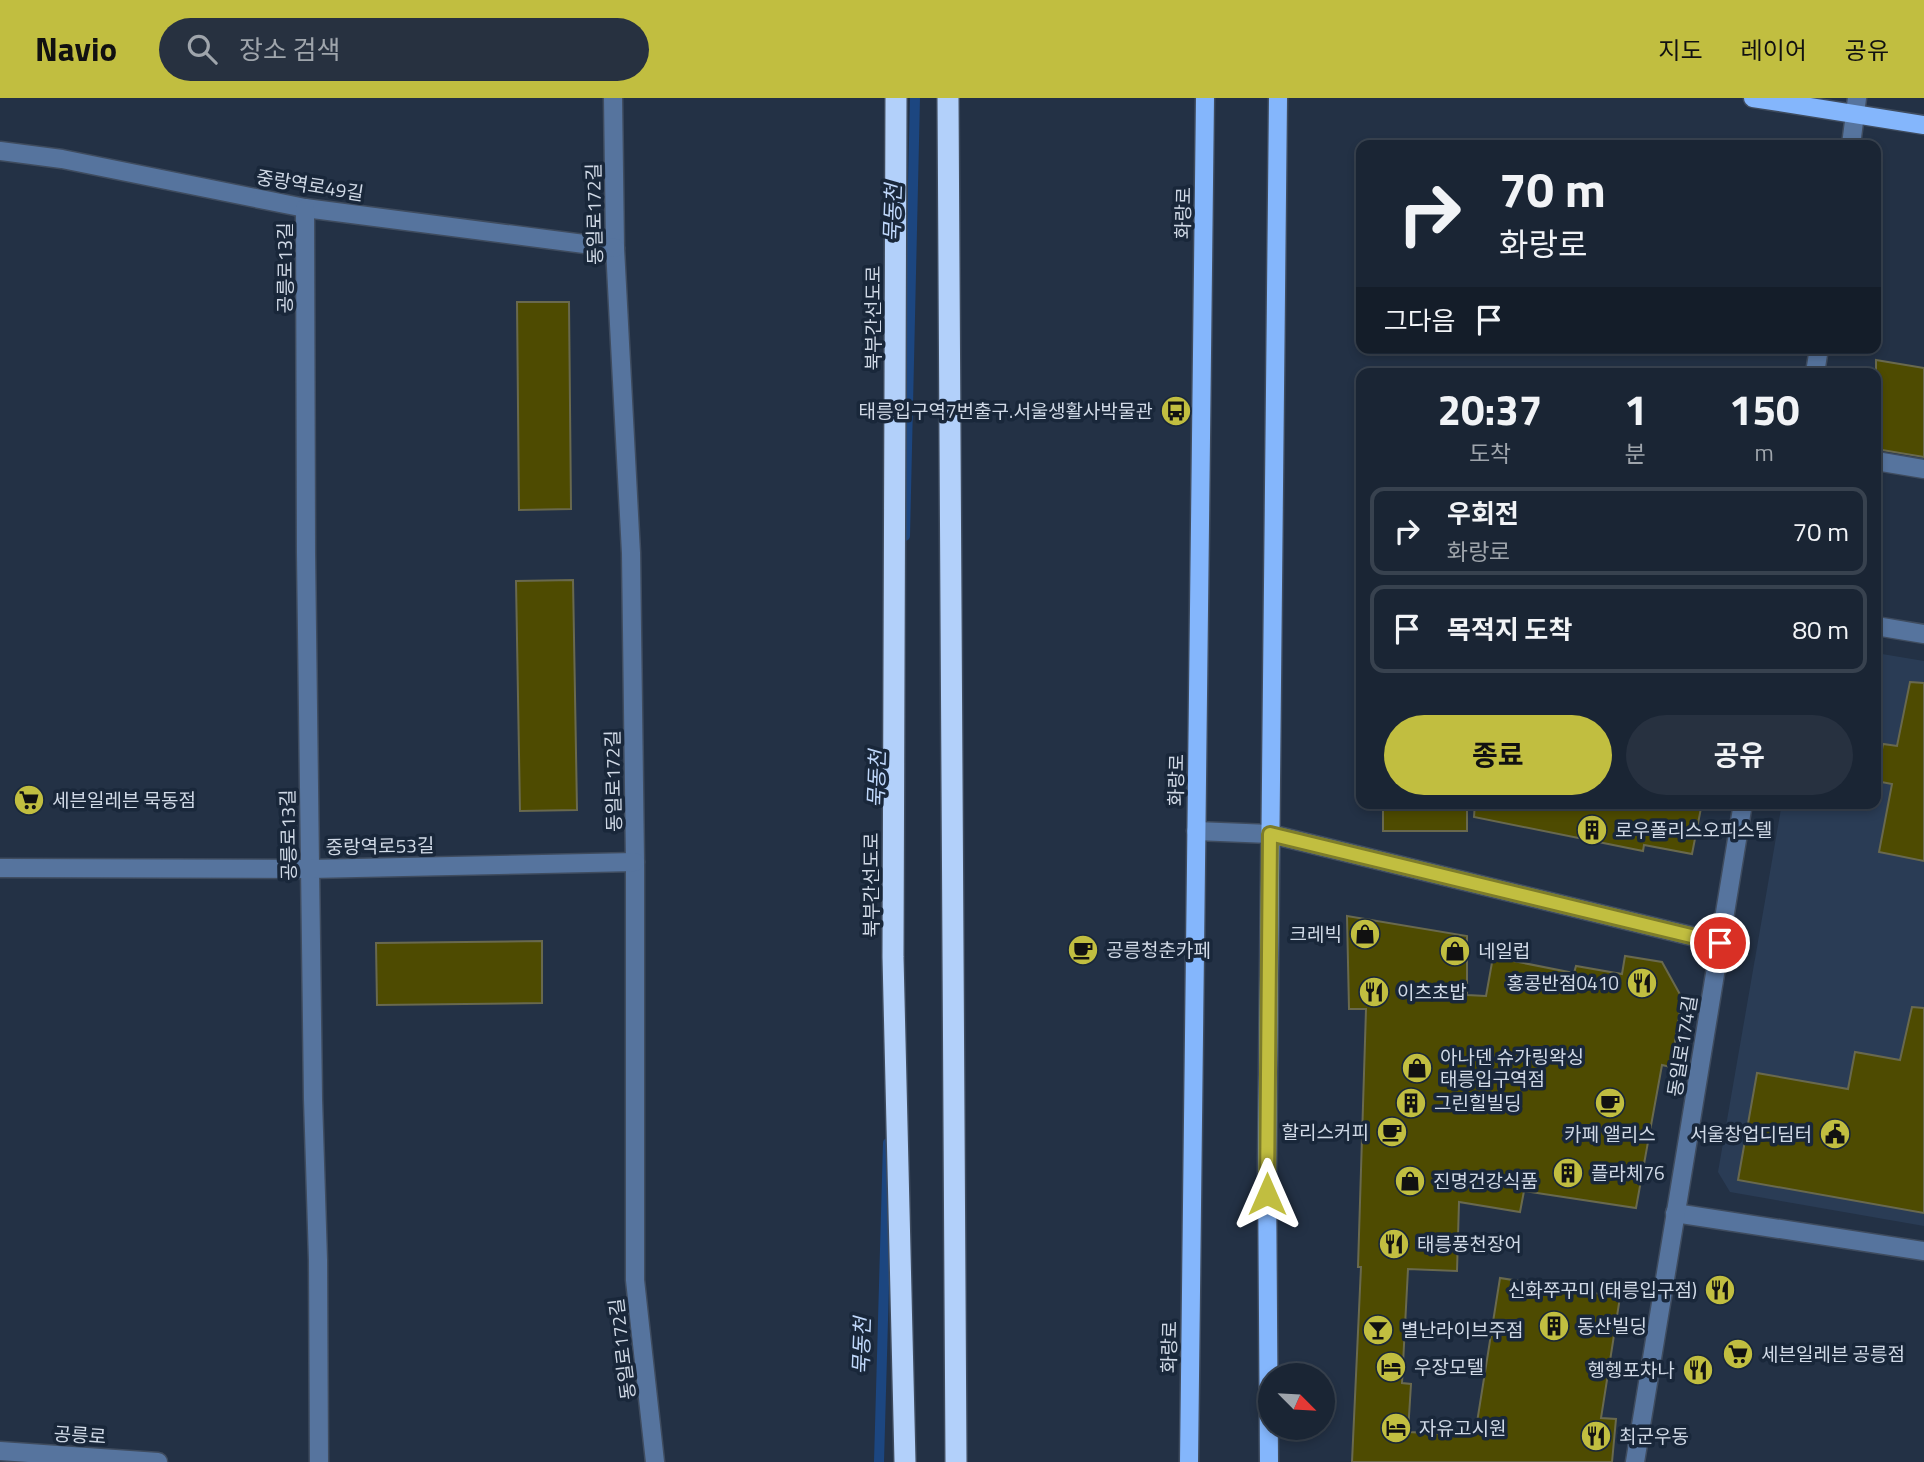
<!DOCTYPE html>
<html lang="ko">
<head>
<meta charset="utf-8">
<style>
  body { margin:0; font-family:"Titillium Web","Noto Sans KR",sans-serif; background:#273140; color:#f1f3f6; height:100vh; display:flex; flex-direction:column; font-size:26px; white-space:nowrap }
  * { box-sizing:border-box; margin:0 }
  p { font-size:23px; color:#9fa5ac }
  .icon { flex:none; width:38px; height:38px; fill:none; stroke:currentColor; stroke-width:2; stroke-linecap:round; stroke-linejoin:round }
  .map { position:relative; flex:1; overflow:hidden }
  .details { position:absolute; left:1356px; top:270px; width:525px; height:441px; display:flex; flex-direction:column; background:#1a2534; border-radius:14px; box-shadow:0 4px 10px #0003,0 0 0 2px #38424f }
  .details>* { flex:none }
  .hud { position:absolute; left:1356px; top:42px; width:525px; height:214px; border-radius:14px; box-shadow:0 4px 10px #0003,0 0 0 2px #38424f; background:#1a2534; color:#f1f3f6; overflow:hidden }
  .needle { width:46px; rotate:114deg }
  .tools { position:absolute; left:1258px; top:1265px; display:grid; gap:14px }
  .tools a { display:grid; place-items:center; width:77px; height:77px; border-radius:50%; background:#1a2534; box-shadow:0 4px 10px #0003,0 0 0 2px #38424f; font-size:35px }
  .pin { position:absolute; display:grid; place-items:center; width:60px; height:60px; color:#fff; margin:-30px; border:4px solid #fff; border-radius:50%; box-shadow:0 2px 7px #0007 }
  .me { position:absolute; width:77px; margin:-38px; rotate:0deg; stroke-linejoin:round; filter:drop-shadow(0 0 5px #0008) }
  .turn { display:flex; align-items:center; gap:24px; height:147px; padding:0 28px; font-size:32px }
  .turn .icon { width:91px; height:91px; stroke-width:2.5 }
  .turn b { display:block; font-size:49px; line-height:60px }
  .then { display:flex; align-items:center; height:66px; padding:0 28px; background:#0003; gap:14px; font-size:26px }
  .eta { display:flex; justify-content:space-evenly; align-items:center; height:119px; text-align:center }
  .eta b { font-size:42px; font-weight:700; line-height:49px }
  .primary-button { display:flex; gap:14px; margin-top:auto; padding:14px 28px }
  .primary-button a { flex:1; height:80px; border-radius:42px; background:#c1be40; color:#111; font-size:28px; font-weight:700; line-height:80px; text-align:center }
  .primary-button a+a { background:#273140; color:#f1f3f6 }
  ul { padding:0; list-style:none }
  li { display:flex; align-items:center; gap:21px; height:88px; margin:0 14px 10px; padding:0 14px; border:4px solid #38424f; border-radius:14px }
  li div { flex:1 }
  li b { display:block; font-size:26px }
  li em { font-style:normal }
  header { display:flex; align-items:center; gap:42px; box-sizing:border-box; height:98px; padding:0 35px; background:#c1be40; color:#111 }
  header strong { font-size:33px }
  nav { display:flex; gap:38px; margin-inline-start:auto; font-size:24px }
  .search { width:490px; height:63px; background:#273140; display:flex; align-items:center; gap:18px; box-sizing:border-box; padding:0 24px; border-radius:38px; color:#9fa5ac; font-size:26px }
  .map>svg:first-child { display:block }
</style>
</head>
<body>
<header>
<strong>Navio</strong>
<div class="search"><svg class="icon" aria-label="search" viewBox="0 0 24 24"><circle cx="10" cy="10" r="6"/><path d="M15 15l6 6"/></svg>장소 검색</div>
<nav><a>지도</a><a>레이어</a><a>공유</a></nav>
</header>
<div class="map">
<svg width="1924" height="1364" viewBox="0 0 1924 1364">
  <rect width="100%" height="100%" fill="#233145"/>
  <!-- built -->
  <path fill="#2a3c55" d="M1876 555 1924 563V1128L1730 1094 1718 1074 1782 705H1876Z"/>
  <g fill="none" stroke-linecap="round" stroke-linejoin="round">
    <!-- stream -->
    <g stroke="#1c4680" stroke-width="10">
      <path d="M905 438 915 0"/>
      <path d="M879 1364 888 1045"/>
    </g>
  </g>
  <!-- building -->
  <g fill="#4e4b01" stroke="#69694e" stroke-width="2">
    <path d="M517 204H569L571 411 519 412Z"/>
    <path d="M1876 262 1924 270V359L1876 351Z"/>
    <path d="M573 482 577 712 520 713 516 483Z"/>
    <path d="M1910 584 1924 585V763L1879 754 1892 686 1876 683 1883 646 1897 648Z"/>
    <rect x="1383" y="705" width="84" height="28"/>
    <path d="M1475 705H1702L1692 756 1644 747 1643 753 1474 719Z"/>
    <path d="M1347 818 1467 838V897L1486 898 1493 859 1574 875 1576 868 1622 876 1625 858 1662 864 1682 900 1671 969 1662 967 1636 1110 1524 1093 1520 1114 1459 1104 1457 1173 1408 1171 1402 1285 1411 1286 1408 1334 1475 1337 1500 1180 1620 1199 1601 1320 1616 1321 1612 1364H1352L1361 1169H1358L1366 911H1349Z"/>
    <path d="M542 843V905L377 907 376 845Z"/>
    <path d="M1912 909 1924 910V1115L1738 1082 1757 975 1848 991 1855 954 1900 962Z"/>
  </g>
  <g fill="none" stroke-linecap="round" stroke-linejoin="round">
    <!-- minor casing -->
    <g stroke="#3f4c5f" stroke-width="21">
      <g id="minor">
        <path d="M613 0 615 150 631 455 635 764V1182L655 1364"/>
        <path d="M1851 47 1857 0"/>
        <path d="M0 53 62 61 305 110 615 150"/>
        <path d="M305 110 306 455 313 1001 318 1162 319 1364"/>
        <path d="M1815 275 1819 250"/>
        <path d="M1876 363 1924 371"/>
        <path d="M1876 528 1924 536"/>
        <path d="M1196 733 1270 736 1720 845"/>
        <path d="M0 770 310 771 635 764"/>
        <path d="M1675 1115 1924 1153"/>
        <path d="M0 1353 158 1364"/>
        <path d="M1635 1364 1743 705"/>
      </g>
    </g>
    <!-- major casing -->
    <g stroke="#3f4c5f" stroke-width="21">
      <g id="major">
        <path d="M1753 0 1924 27"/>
        <path d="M1189 1364 1205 0"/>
        <path d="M1269 1364 1267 1072 1278 0"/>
      </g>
    </g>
    <!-- highway casing -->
    <g stroke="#3f4c5f" stroke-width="24">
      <g id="highway">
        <path d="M896 0 893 859 905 1364"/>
        <path d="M948 0 956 1364"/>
      </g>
    </g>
    <!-- minor -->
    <use href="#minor" stroke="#56749e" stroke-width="18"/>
    <!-- major -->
    <use href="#major" stroke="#84b6fc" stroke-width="18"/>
    <!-- highway -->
    <use href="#highway" stroke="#b2d0fa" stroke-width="21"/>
  </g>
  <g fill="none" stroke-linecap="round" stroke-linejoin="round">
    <!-- route casing -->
    <g stroke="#7d7c2a" stroke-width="18">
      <path id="route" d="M1267 1096 1270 736 1720 845"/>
    </g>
    <!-- route -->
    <use href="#route" stroke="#c1be40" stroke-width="12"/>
  </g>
  <!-- icons -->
  <defs>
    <g id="bus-disc" transform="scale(1.575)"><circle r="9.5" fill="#c1be40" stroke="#19273a"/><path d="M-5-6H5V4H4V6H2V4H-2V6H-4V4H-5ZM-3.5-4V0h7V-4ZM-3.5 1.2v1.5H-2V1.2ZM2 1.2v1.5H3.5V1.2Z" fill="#111"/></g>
    <g id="supermarket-disc" transform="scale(1.575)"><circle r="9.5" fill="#c1be40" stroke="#19273a"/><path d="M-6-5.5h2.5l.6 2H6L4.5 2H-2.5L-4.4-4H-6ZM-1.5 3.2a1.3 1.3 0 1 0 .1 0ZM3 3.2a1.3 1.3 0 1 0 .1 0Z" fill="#111"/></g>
    <g id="building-disc" transform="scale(1.575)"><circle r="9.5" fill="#c1be40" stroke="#19273a"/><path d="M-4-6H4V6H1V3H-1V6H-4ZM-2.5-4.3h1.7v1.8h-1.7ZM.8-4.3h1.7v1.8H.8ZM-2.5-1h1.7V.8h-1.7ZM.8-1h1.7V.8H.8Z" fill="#111"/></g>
    <g id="shop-disc" transform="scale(1.575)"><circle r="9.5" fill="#c1be40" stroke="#19273a"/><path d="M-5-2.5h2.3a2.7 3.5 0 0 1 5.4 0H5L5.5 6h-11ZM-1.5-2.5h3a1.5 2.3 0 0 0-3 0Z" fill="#111"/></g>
    <g id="cafe-disc" transform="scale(1.575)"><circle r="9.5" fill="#c1be40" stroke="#19273a"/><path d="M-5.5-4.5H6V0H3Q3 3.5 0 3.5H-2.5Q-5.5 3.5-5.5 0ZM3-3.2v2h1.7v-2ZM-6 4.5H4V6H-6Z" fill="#111"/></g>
    <g id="restaurant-disc" transform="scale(1.575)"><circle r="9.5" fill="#c1be40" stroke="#19273a"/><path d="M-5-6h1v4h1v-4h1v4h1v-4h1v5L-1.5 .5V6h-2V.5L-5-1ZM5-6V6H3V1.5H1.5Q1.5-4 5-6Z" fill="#111"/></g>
    <g id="civic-disc" transform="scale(1.575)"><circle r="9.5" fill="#c1be40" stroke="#19273a"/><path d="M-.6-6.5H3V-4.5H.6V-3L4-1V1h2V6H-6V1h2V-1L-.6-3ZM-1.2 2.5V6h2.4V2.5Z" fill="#111"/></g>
    <g id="bar-disc" transform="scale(1.575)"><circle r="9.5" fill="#c1be40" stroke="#19273a"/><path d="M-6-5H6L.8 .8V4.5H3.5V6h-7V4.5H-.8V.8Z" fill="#111"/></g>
    <g id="hotel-disc" transform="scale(1.575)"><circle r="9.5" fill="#c1be40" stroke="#19273a"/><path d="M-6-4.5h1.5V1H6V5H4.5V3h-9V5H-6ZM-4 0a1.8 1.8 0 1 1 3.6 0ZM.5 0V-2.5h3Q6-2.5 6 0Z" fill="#111"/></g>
  </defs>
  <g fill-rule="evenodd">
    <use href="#bus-disc" x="1176" y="313"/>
    <use href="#supermarket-disc" x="29" y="702"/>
    <use href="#building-disc" x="1592" y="732"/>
    <use href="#shop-disc" x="1365" y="836"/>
    <use href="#cafe-disc" x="1083" y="852"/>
    <use href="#shop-disc" x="1455" y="853"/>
    <use href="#restaurant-disc" x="1642" y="885"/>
    <use href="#restaurant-disc" x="1374" y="894"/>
    <use href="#shop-disc" x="1417" y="970"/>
    <use href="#building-disc" x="1411" y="1005"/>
    <use href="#cafe-disc" x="1610" y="1005"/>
    <use href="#cafe-disc" x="1392" y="1034"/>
    <use href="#civic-disc" x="1835" y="1036"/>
    <use href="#building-disc" x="1568" y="1075"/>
    <use href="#shop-disc" x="1410" y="1083"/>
    <use href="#restaurant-disc" x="1394" y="1146"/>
    <use href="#restaurant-disc" x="1720" y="1192"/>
    <use href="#building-disc" x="1554" y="1228"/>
    <use href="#bar-disc" x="1378" y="1232"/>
    <use href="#supermarket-disc" x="1738" y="1256"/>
    <use href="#hotel-disc" x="1391" y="1269"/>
    <use href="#restaurant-disc" x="1698" y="1272"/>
    <use href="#hotel-disc" x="1396" y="1330"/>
    <use href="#restaurant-disc" x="1596" y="1338"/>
  </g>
  <g text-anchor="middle" stroke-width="7" stroke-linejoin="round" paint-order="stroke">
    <!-- street labels -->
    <g font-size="19" fill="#d0d9e6" stroke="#19273a">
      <text transform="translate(310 87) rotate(9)" y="7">중랑역로49길</text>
      <text transform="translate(1183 115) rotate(-89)" y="7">화랑로</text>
      <text transform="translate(594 116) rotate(-91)" y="7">동일로172길</text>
      <text transform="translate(285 170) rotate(-90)" y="7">공릉로13길</text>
      <text transform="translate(873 220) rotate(-90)" y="7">북부간선도로</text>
      <text transform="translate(1176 682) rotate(-89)" y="7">화랑로</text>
      <text transform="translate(613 683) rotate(-91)" y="7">동일로172길</text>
      <text transform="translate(288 737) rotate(-91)" y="7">공릉로13길</text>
      <text transform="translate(380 748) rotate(-1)" y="7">중랑역로53길</text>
      <text transform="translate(871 787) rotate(-90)" y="7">북부간선도로</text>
      <text transform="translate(1682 948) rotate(-81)" y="7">동일로174길</text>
      <text transform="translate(1169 1249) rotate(-89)" y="7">화랑로</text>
      <text transform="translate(622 1251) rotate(-97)" y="7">동일로172길</text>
      <text transform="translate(80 1337) rotate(4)" y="7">공릉로</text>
    </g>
    <!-- poi labels -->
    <g font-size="19" fill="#d0d9e6" stroke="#19273a" text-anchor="start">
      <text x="1153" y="320" text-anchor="end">태릉입구역7번출구.서울생활사박물관</text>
      <text x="52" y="709">세븐일레븐 묵동점</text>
      <text x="1615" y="739">로우폴리스오피스텔</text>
      <text x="1342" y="843" text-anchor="end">크레빅</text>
      <text x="1106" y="859">공릉청춘카페</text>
      <text x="1478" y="860">네일럽</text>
      <text x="1619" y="892" text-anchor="end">홍콩반점0410</text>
      <text x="1397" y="901">이츠초밥</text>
      <text x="1440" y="966">아나덴 슈가링왁싱<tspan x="1440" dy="22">태릉입구역점</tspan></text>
      <text x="1434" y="1012">그린힐빌딩</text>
      <text x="1369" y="1041" text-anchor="end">할리스커피</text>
      <text x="1610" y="1043" text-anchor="middle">카페 앨리스</text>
      <text x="1812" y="1043" text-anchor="end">서울창업디딤터</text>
      <text x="1591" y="1082">플라체76</text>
      <text x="1433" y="1090">진명건강식품</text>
      <text x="1417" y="1153">태릉풍천장어</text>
      <text x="1697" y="1199" text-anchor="end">신화쭈꾸미 (태릉입구점)</text>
      <text x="1577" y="1235">동산빌딩</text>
      <text x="1401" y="1239">별난라이브주점</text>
      <text x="1761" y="1263">세븐일레븐 공릉점</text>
      <text x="1414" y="1276">우장모텔</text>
      <text x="1675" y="1279" text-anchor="end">헹헹포차나</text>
      <text x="1419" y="1337">자유고시원</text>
      <text x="1619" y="1345">최군우동</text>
    </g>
    <!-- water labels -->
    <g font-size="21" font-style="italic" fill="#c0d8fb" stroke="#19273a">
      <text transform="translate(893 115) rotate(-88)" y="7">묵동천</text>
      <text transform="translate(877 681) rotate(-88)" y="7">묵동천</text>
      <text transform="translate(862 1248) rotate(-88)" y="7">묵동천</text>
    </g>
  </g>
</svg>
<div class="tools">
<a><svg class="needle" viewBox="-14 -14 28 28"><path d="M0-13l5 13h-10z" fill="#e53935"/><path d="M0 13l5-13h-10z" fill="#9fa5ac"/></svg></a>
</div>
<div class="pin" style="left:1720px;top:845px;background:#d93025"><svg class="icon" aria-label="arrive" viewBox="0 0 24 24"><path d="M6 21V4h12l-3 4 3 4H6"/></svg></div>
<svg class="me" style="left:1267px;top:1096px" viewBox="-20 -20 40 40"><path d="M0-17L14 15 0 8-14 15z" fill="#c1be40" stroke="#fff" stroke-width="4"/></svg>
<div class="hud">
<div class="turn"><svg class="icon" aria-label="right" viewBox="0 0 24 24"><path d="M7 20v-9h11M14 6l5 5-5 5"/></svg><div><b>70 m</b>화랑로</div></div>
<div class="then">그다음<svg class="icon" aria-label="arrive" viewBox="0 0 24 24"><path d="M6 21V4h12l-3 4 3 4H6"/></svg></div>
</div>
<section class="details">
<div class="eta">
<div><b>20:37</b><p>도착</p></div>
<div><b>1</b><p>분</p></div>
<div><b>150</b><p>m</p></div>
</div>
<ul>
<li><svg class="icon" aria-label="right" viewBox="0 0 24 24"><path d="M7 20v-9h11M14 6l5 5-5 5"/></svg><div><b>우회전</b><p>화랑로</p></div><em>70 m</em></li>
<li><svg class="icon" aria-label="arrive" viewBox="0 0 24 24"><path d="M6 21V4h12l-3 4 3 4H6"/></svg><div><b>목적지 도착</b></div><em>80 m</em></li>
</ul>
<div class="primary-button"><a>종료</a><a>공유</a></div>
</section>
</div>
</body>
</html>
